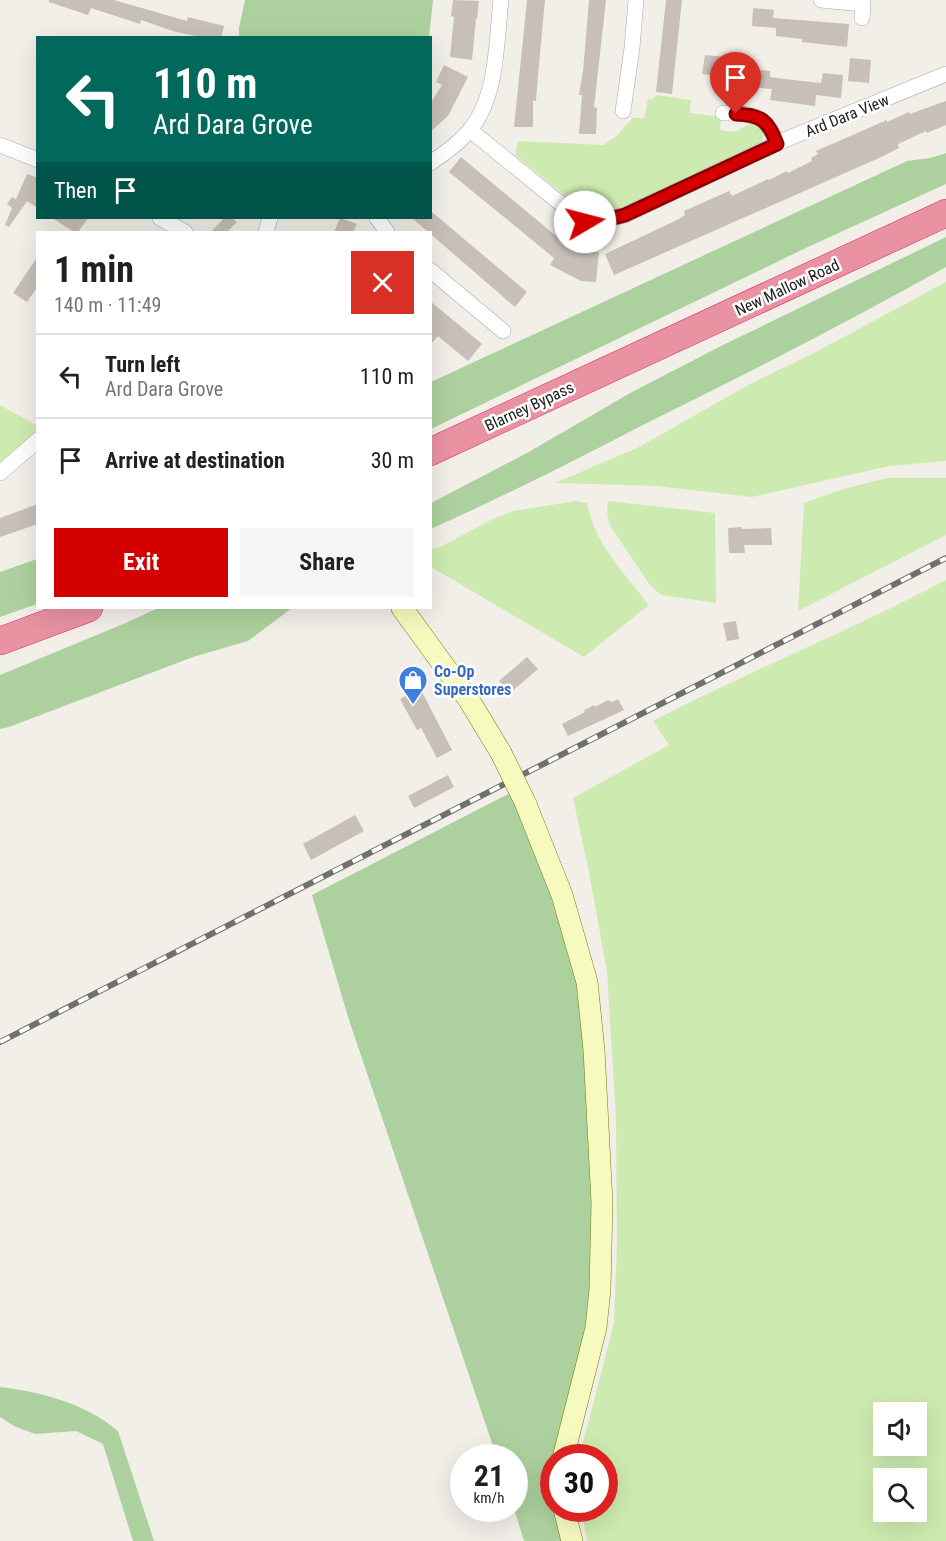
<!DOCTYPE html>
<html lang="en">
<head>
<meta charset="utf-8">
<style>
  body { margin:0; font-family:"Roboto Condensed",sans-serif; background:#f6f6f6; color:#202124; height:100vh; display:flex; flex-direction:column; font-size:22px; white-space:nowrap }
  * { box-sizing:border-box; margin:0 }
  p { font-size:20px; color:#757577 }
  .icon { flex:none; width:33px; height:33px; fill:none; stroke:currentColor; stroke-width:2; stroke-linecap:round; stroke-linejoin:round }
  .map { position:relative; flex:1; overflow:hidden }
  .panel { position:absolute; left:36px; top:231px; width:396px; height:378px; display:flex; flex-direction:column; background:#fff; border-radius:0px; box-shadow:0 6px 24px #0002 }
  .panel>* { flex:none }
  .top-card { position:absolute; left:36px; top:36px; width:396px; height:183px; border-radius:0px; box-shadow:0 6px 24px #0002; background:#00695c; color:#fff; overflow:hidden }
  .controls { position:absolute; left:873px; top:1402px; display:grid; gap:12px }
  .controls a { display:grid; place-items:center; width:54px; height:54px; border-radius:0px; background:#fff; box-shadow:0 6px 24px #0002; font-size:30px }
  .speed { position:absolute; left:450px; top:1444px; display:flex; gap:12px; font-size:30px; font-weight:700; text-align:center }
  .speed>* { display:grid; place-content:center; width:78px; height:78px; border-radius:50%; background:#fff; box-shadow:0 6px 24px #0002; line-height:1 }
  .speed small { font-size:15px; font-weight:400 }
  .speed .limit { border:9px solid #d22; background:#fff; color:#111 }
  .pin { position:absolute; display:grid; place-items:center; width:51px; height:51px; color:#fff; margin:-62px -26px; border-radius:50% 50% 50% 0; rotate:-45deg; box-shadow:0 0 6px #0007 }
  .pin .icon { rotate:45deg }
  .me { position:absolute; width:66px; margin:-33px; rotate:82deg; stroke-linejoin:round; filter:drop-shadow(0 0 4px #0008) }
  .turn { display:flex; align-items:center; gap:21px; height:126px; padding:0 18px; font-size:27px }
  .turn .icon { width:78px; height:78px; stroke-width:2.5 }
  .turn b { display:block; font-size:42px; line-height:51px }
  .then { display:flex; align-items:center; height:57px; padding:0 18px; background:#0003; gap:12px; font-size:22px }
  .round { display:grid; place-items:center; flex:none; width:63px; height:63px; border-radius:0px; background:#f6f6f6 }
  .headline { display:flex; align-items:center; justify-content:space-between; height:102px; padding:0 18px }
  h1 { font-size:36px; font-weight:700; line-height:45px }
  .action { display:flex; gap:12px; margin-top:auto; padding:12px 18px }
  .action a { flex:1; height:69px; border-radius:0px; background:#d40000; color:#fff; font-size:24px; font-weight:700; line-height:69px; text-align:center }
  .action a+a { background:#f6f6f6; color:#202124 }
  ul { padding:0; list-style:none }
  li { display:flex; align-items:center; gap:18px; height:84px; padding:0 18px; border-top:2px solid #e0e0e0 }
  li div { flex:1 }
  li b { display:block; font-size:22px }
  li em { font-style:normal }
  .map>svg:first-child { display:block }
</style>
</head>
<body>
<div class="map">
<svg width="946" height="1541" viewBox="0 0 946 1541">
  <rect width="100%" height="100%" fill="#f2efe9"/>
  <!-- grass -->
  <g fill="#cdebb0" fill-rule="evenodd">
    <path d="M656 95 691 100 690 113 721 117 720 130C742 133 734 132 752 122L765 132 761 144 617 212 596 217 588 214 515 155 518 141 603 145 617 136 632 118H644L648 99 652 100Z"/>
    <path d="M946 282V461L889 466 752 497 657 486 555 483 639 447 750 384 814 353Z"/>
    <path d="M0 405 38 426 37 431 0 463Z"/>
    <path d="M887 478H946V535L798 611 804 503 843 489Z"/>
    <path d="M576 501 587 503C594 543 625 574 649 605L584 657 431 567V549L440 547 491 520 513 511Z"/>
    <path d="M608 501 715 513 716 603 661 595 650 585 609 524 607 511Z"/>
    <path d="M946 580V1541H587L581 1509H604V1458H579L614 1323 617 1244 616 1119 607 972 589 872 573 798 669 745 653 721C749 671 850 631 946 580ZM884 1413H916V1446H884ZM884 1479H916V1512H884Z"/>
  </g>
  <!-- forest -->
  <g fill="#add19e">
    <path d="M245 0H433L429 37H239V28Z"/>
    <path d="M946 153V184L810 246 431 429V382L907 161 930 158Z"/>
    <path d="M946 237V267C848 322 748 373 647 423 576 460 504 496 431 529V503L527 453 632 392 723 345Z"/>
    <path d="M37 559V604L0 617V572Z"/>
    <path d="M158 608H292L248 641 193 657 9 727 0 729V675L128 622Z"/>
    <path d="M510 793 531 835 571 957 585 1026 596 1239 591 1322 554 1456V1509H557L564 1541H524L514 1509V1458H497L348 1017 312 895Z"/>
    <path d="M0 1387C41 1392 85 1403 118 1431L154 1541H133L103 1444 76 1431 35 1434 14 1426 0 1417Z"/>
  </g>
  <!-- building -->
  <g fill="#c7bfb8">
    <path d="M49 0H114L187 21 188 17 224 26 221 38H206L176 32 141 20 140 24 91 8 88 15 49 2Z"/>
    <path d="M453 0 479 1 477 19H476L472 60 450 57 454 17 451 16Z"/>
    <path d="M527 0H545L538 76 536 101H533V127H514Z"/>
    <path d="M589 0H606L594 107 597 108 596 134H579L582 95H579L583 71Z"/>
    <path d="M666 0H682L672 94 656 92Z"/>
    <path d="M753 8 774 10 773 18 849 24 847 47 802 42V39L776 36V28L752 26Z"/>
    <path d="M705 55 725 57V60L736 61 735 67 770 71V77L793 80 821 83 823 73 843 75 841 98 816 95 815 106 770 100 772 89 725 85 726 77 702 74Z"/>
    <path d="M850 58 871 60 869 83 848 81Z"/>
    <path d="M444 65 468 77 448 116 430 132V104L442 85 436 82Z"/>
    <path d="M946 101V125L927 133 926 131 898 144 899 148 879 158 614 275 605 254 679 219 685 215 684 211 729 191 732 196 768 179 769 180 787 171 788 173 812 161 811 158 818 154 816 151 887 120V122L909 112 910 114Z"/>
    <path d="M461 157 555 235 584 251 599 252 596 282 581 281 550 265 554 258 449 172Z"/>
    <path d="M27 174 38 178V208L27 201 9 227 5 225 12 208 7 204 12 197 16 199Z"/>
    <path d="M432 212 527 292 515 307 412 218H430Z"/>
    <path d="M52 218H88L78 232H74Z"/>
    <path d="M224 218H232L237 222 227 232H211Z"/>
    <path d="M340 218 357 224 353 232H334Z"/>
    <path d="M38 256V286L27 302 13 293Z"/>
    <path d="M430 301 482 344 468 361 438 336 430 345Z"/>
    <path d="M38 504V524L0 537V518Z"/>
    <path d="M742 527V529L771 528 772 545H744L745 553H729L728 528Z"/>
    <path d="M736 621 739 639 727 641 723 623Z"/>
    <path d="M527 657 538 669 510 693 499 681Z"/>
    <path d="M420 688 452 750 437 758 421 728 417 730 400 699Z"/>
    <path d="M618 699 624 710 568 736 562 724 585 712 584 710 594 705 595 707 608 700 612 702Z"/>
    <path d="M448 775 454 787 414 808 408 796Z"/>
    <path d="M355 815 364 831 311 860 303 844Z"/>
  </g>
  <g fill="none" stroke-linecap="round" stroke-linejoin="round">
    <!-- street casing -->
    <g stroke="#a9a9a9" stroke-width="16">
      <g id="street">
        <path d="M821 0 863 4 862 18"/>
        <path d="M623 111 632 48 636 0"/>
        <path d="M723 113C752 114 766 113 777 144"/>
        <path d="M470 130 577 217 585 222H597L625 215 782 141 946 74"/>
        <path d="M0 145 38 160"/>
        <path d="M430 163C444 154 459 143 470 130 498 96 496 42 501 0"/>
        <path d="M160 218 185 232"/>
        <path d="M377 218 387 232"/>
        <path d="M266 232 270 218"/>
        <path d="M430 270 503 331"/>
        <path d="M0 473 38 440"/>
      </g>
    </g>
    <!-- secondary casing -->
    <g stroke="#707d05" stroke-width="22">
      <g id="secondary">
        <path d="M402 608 469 700 501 753"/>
        <path d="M525 802 562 895 587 982 594 1050 602 1203 600 1289 596 1328 563 1458"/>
        <path d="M564 1509 572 1541"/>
      </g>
    </g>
    <!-- highway casing -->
    <g stroke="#dc2a67" stroke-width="28">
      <g id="highway">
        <path d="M430 452 946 213"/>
        <path d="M0 641 89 608"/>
      </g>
    </g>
    <!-- street -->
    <use href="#street" stroke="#fff" stroke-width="15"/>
    <!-- secondary -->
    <use href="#secondary" stroke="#f7fabf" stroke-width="21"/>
    <!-- highway -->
    <use href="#highway" stroke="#e892a2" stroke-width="27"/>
    <!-- rail casing -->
    <g stroke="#707070" stroke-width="6">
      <path id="rail" d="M0 1042 946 558"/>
    </g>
    <!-- rail -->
    <use href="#rail" stroke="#fff" stroke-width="4" stroke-dasharray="11" stroke-linecap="butt"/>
    <!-- secondary-bridge casing -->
    <g stroke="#707d05" stroke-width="22" stroke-linecap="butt">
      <path id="secondary-bridge" d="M501 753 525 802"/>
    </g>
    <!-- secondary-bridge -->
    <use href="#secondary-bridge" stroke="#f7fabf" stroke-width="21"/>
  </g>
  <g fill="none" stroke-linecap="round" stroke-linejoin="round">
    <!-- route casing -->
    <g stroke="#8a0000" stroke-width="15">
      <path id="route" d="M585 222H597L625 215 777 144C768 120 761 115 736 114"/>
    </g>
    <!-- route -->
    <use href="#route" stroke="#d40000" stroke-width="10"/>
  </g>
  <!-- icons -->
  <defs>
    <g id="shop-pin" transform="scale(1.5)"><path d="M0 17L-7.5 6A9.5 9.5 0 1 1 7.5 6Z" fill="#3f7fe0" stroke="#fff"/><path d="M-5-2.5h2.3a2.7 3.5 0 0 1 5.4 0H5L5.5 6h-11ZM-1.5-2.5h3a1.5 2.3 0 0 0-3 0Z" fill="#fff"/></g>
  </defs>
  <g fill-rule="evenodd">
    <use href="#shop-pin" x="413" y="680"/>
  </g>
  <g text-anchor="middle" stroke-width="5" stroke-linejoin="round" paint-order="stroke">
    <!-- street labels -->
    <g font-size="16" fill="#222" stroke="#fff">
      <text transform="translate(847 115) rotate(-22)" y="6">Ard Dara View</text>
      <text transform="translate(787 287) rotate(-25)" y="6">New Mallow Road</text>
      <text transform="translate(529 406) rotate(-25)" y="6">Blarney Bypass</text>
    </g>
    <!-- shop labels -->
    <g font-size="16" font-weight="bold" fill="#366cbe" stroke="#fff" text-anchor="start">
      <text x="434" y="677">Co-Op<tspan x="434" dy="18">Superstores</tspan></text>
    </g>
  </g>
</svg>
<div class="controls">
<a><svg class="icon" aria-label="sound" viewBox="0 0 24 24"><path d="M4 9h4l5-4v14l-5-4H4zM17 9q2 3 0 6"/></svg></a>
<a><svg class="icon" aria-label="search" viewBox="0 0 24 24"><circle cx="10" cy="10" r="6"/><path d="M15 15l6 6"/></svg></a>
</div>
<div class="speed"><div>21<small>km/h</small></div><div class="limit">30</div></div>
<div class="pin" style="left:736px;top:114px;background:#d93025"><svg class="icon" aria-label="arrive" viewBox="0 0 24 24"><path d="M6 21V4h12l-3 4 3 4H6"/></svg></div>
<svg class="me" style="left:585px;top:222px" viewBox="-20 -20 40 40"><circle r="19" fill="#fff"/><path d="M0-13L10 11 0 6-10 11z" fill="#d40000"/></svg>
<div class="top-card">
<div class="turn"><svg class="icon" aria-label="left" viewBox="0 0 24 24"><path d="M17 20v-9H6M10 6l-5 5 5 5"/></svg><div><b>110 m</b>Ard Dara Grove</div></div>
<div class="then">Then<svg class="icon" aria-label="arrive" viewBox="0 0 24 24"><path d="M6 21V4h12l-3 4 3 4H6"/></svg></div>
</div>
<section class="panel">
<div class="headline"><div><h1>1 min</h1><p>140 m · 11:49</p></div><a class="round" style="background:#d93025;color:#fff"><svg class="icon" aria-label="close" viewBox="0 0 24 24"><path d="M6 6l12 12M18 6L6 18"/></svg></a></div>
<ul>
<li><svg class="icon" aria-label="left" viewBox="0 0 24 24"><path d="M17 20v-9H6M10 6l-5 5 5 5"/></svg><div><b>Turn left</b><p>Ard Dara Grove</p></div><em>110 m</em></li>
<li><svg class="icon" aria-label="arrive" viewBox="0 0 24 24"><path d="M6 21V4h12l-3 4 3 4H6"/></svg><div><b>Arrive at destination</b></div><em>30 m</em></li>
</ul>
<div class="action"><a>Exit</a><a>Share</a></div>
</section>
</div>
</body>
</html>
